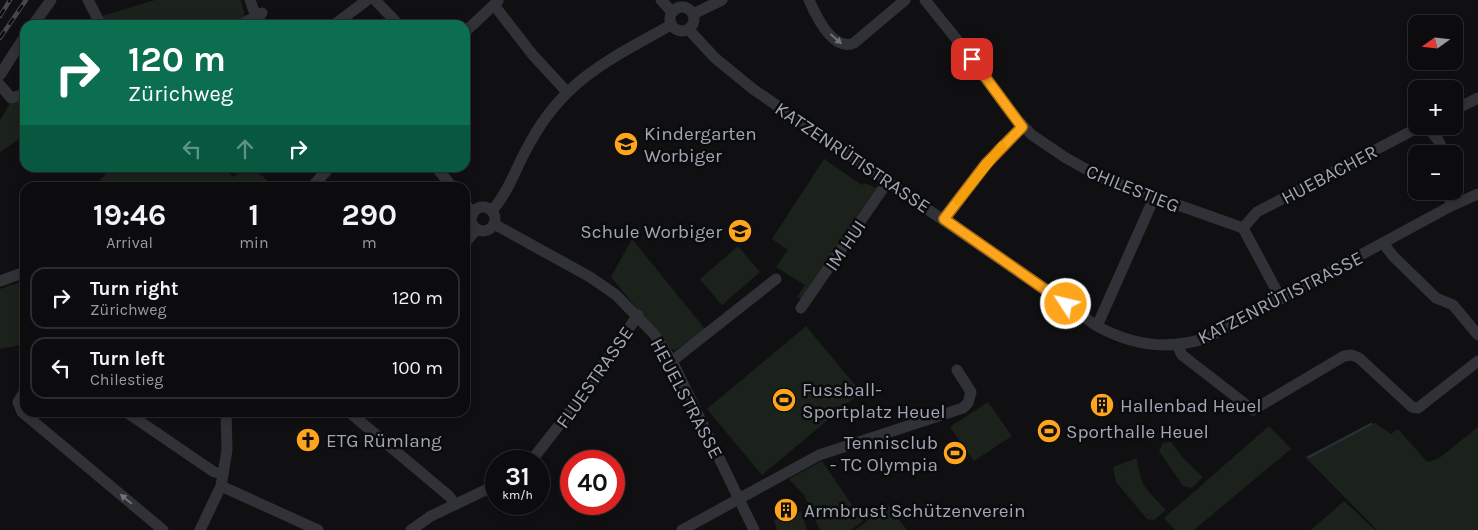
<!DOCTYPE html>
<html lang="en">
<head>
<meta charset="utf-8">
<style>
  body { margin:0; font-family:Karla,sans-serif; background:#1a1a1c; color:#f1f3f6; height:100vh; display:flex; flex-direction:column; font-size:19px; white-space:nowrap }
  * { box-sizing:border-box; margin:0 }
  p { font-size:16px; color:#9a9b9e }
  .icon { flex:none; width:28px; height:28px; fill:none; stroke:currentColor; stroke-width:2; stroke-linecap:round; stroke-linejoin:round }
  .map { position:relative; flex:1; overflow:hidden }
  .panel { position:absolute; left:20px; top:182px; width:450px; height:235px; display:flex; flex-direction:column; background:#0c0c0e; border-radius:15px; box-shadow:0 2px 8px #0003,0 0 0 1px #2c2c2e }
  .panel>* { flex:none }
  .top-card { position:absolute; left:20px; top:20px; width:450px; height:152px; border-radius:15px; box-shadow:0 2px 8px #0003,0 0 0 1px #2c2c2e; background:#0b6e4f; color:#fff; overflow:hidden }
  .needle { width:32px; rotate:255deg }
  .fabs { position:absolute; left:1408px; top:15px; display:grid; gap:10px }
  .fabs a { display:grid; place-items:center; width:55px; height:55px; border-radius:10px; background:#0c0c0e; box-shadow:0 2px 8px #0003,0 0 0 1px #2c2c2e; font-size:25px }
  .speed { position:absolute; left:485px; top:450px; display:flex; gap:10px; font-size:25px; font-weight:700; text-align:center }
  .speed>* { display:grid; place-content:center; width:65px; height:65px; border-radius:50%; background:#0c0c0e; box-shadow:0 2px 8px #0003,0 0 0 1px #2c2c2e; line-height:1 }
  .speed small { font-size:12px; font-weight:400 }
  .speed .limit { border:8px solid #d22; background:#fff; color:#111 }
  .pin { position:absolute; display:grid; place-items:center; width:42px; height:42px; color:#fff; margin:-21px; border-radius:10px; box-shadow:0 2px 8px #0006 }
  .me { position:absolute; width:55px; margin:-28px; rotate:305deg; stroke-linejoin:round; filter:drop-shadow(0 0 4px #0008) }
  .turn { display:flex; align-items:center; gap:18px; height:105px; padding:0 25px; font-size:22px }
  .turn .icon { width:65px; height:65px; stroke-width:2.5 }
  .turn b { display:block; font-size:35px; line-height:42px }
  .lanes { display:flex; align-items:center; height:48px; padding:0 25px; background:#0003; justify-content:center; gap:25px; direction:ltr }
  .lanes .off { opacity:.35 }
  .eta { display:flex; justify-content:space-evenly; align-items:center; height:85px; text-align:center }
  .eta b { font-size:30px; font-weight:700; line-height:35px }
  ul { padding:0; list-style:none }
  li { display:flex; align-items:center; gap:15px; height:62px; margin:0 10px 8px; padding:0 15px; border:2px solid #2c2c2e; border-radius:15px }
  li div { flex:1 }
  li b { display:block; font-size:19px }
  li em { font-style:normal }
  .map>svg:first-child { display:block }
</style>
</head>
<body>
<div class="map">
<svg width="1478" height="530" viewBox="0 0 1478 530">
  <rect width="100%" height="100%" fill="#101012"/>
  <!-- green -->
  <g fill="#1a221b">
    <path d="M155 0H241L245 17 233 25H166L165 22 154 25H103L99 17Z"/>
    <path d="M25 98V135L0 152V120L11 102Z"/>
    <path d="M824 159 862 185 865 183 876 188 801 299 797 297 805 285 776 267 788 250 772 239Z"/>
    <path d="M111 168H224L233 177 244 168H252L276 187H94Z"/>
    <path d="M632 239 705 329 676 350 671 349 611 277Z"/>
    <path d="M738 246 760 272 722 305 700 279Z"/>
    <path d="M24 281 25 344 0 349V289Z"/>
    <path d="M806 326 861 392 762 475 707 409Z"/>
    <path d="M988 402 1012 436 974 461 950 427Z"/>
    <path d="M1375 423 1391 434 1398 429 1427 462 1438 459 1478 427V530H1377L1305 457Z"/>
    <path d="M1269 426 1291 449 1194 530H1175L1164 518Z"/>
    <path d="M1171 442 1182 457 1203 477 1192 488 1183 486 1159 451 1163 443Z"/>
    <path d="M1137 458C1141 489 1146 488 1166 510L1154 520 1147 519 1116 482 1113 467Z"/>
    <path d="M822 461 863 521 851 530H820L804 495 789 479Z"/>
    <path d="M1344 501 1375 530H1311Z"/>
    <path d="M888 505 907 530H855Z"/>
    <path d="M801 511 807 530H777L774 520Z"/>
  </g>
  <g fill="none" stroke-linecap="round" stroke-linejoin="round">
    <!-- stream -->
    <path stroke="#263036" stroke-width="2.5" d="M1309 457 1371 424"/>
    <!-- minor -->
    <g stroke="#313237" stroke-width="11">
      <path d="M88 0 101 25"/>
      <path d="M250 0 256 17 264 25"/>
      <path d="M375 0 399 25"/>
      <path d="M661 0 672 12"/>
      <path d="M809 0C816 16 833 52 854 43L905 0"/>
      <path d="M925 0 962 46 1011 113 1032 135 1066 158 1102 178 1243 228 1281 299"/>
      <path d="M494 5 532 54 567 92"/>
      <circle cx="682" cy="19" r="12"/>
      <path d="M693 14 722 0"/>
      <path d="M33 25 51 0"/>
      <path d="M240 25 262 13"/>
      <path d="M334 25 367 0"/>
      <path d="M689 30 715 58 753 89 1097 326C1133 346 1170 351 1209 337L1451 206 1478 194"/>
      <path d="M465 32 498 1"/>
      <path d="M0 75 25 36"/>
      <path d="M0 85 11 98 25 94"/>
      <path d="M1454 110 1478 98"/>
      <path d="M1427 126 1438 140 1445 154"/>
      <path d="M437 168 453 188"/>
      <path d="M311 188 329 168"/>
      <path d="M1449 191 1451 206"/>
      <path d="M465 203 473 214"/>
      <circle cx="483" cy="219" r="12"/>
      <path d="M492 211C510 190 517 164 531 141 565 79 612 58 671 25"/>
      <path d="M944 219 999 149 1022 127"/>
      <path d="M494 224 590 277 616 295 654 334 672 361 754 530"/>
      <path d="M1243 228 1257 212 1421 126"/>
      <path d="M465 243 477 229"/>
      <path d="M1383 243 1393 256 1436 298 1453 305 1478 335"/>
      <path d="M0 281 25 272"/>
      <path d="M801 308 888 181"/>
      <path d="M1097 326 1154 198"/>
      <path d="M1177 345 1182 355 1253 410 1344 356 1352 355 1359 358 1412 407 1418 408 1478 361"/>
      <path d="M672 361 776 279"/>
      <path d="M25 391 18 402 22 412 163 530"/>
      <path d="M126 412 214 472 223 474"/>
      <path d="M349 412 449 496 455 504"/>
      <path d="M531 461 582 396 638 315"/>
      <path d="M221 486 318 530"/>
      <path d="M200 530 221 486 227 450 226 412"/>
      <path d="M411 530 431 516 496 485"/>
      <path d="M682 530 819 455 963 408 968 403 971 392 957 370"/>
    </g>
    <!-- rail casing -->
    <g stroke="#46484e" stroke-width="4.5">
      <g id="rail">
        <path d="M0 16 10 0"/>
        <path d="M0 38 26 0"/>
      </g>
    </g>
    <!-- rail -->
    <use href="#rail" stroke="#0b0b0d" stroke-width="2.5" stroke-dasharray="8" stroke-linecap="butt"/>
  </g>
  <!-- one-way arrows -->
  <defs><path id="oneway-solid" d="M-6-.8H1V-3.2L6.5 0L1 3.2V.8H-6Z" transform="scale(1.25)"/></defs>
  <g fill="#6e727c">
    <use href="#oneway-solid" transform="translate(836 39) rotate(41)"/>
    <use href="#oneway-solid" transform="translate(126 499) rotate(-140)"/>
  </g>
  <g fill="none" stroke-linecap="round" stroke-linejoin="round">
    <!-- route casing -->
    <g stroke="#a66b12" stroke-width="12">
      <path id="route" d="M972 59 1022 127 986 164 944 219 1066 304"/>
    </g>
    <!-- route -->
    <use href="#route" stroke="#ffa51b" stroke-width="9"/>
    <!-- slow -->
    <path stroke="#f59e0b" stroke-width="9" d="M958 201 1002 146"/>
  </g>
  <!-- icons -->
  <defs>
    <g id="school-disc" transform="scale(1.25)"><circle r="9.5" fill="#ffa51b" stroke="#0b0b0d"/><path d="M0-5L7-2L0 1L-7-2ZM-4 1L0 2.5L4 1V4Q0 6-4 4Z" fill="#111"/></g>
    <g id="stadium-disc" transform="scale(1.25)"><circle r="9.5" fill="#ffa51b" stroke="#0b0b0d"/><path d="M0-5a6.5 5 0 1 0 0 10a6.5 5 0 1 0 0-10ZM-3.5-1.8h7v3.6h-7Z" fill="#111"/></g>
    <g id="building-disc" transform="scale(1.25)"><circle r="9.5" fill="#ffa51b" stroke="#0b0b0d"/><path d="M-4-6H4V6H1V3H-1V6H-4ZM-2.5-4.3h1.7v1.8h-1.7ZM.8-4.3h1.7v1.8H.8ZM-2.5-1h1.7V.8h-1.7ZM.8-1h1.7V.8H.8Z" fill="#111"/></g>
    <g id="church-disc" transform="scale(1.25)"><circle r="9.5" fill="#ffa51b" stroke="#0b0b0d"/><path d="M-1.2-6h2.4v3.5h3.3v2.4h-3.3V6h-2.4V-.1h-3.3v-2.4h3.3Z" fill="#111"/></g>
  </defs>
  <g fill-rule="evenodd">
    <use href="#school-disc" x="626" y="144"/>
    <use href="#school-disc" x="740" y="231"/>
    <use href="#stadium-disc" x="784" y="400"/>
    <use href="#building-disc" x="1102" y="405"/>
    <use href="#stadium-disc" x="1049" y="431"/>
    <use href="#church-disc" x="308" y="440"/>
    <use href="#stadium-disc" x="955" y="453"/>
    <use href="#building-disc" x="786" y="510"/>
  </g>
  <g text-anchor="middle" stroke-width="5" stroke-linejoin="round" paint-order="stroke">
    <!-- poi labels -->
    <g font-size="19" fill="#a0a7b4" stroke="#0b0b0d" text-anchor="start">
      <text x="644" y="140">Kindergarten<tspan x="644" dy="22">Worbiger</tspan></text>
      <text x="722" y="238" text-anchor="end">Schule Worbiger</text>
      <text x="802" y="396">Fussball-<tspan x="802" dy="22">Sportplatz Heuel</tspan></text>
      <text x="1120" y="412">Hallenbad Heuel</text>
      <text x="1066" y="438">Sporthalle Heuel</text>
      <text x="326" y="447">ETG Rümlang</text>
      <text x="938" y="449" text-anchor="end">Tennisclub<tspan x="938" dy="22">- TC Olympia</tspan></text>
      <text x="804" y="517">Armbrust Schützenverein</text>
    </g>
    <!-- street labels -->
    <g font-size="19" fill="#a0a7b4" stroke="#0b0b0d">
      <text transform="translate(853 157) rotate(34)" y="7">KATZENRÜTISTRASSE</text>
      <text transform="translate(1329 174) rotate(-28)" y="7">HUEBACHER</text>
      <text transform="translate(1133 188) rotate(22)" y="7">CHILESTIEG</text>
      <text transform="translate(845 245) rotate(-56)" y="7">IM HUI</text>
      <text transform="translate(1280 297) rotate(-27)" y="7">KATZENRÜTISTRASSE</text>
      <text transform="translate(594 377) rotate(-55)" y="7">FLUESTRASSE</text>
      <text transform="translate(687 398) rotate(62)" y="7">HEUELSTRASSE</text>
    </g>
  </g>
</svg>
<div class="fabs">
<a><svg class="needle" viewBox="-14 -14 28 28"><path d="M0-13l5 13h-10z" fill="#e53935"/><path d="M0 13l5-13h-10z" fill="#9a9b9e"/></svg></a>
<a>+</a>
<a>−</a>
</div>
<div class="speed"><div>31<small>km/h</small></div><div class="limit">40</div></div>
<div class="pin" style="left:972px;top:59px;background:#d93025"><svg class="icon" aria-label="arrive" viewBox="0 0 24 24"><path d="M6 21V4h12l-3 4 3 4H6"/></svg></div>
<svg class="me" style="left:1066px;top:304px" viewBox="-20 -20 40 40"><circle r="17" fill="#ffa51b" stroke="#fff" stroke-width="3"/><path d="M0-11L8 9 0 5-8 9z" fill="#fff"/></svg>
<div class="top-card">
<div class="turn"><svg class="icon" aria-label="right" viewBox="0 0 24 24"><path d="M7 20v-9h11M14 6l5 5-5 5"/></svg><div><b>120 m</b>Zürichweg</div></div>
<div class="lanes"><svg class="icon off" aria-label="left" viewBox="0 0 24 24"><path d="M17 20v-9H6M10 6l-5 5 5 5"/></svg><svg class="icon off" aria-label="ahead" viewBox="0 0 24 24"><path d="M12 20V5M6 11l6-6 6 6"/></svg><svg class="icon" aria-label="right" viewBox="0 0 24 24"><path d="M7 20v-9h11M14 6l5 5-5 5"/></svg></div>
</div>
<section class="panel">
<div class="eta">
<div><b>19:46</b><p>Arrival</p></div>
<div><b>1</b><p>min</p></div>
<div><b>290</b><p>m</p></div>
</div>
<ul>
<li><svg class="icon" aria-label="right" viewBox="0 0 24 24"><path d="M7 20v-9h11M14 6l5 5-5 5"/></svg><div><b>Turn right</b><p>Zürichweg</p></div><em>120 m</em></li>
<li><svg class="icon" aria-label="left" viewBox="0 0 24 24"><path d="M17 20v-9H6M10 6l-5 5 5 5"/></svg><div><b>Turn left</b><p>Chilestieg</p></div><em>100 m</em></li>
</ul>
</section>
</div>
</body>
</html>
